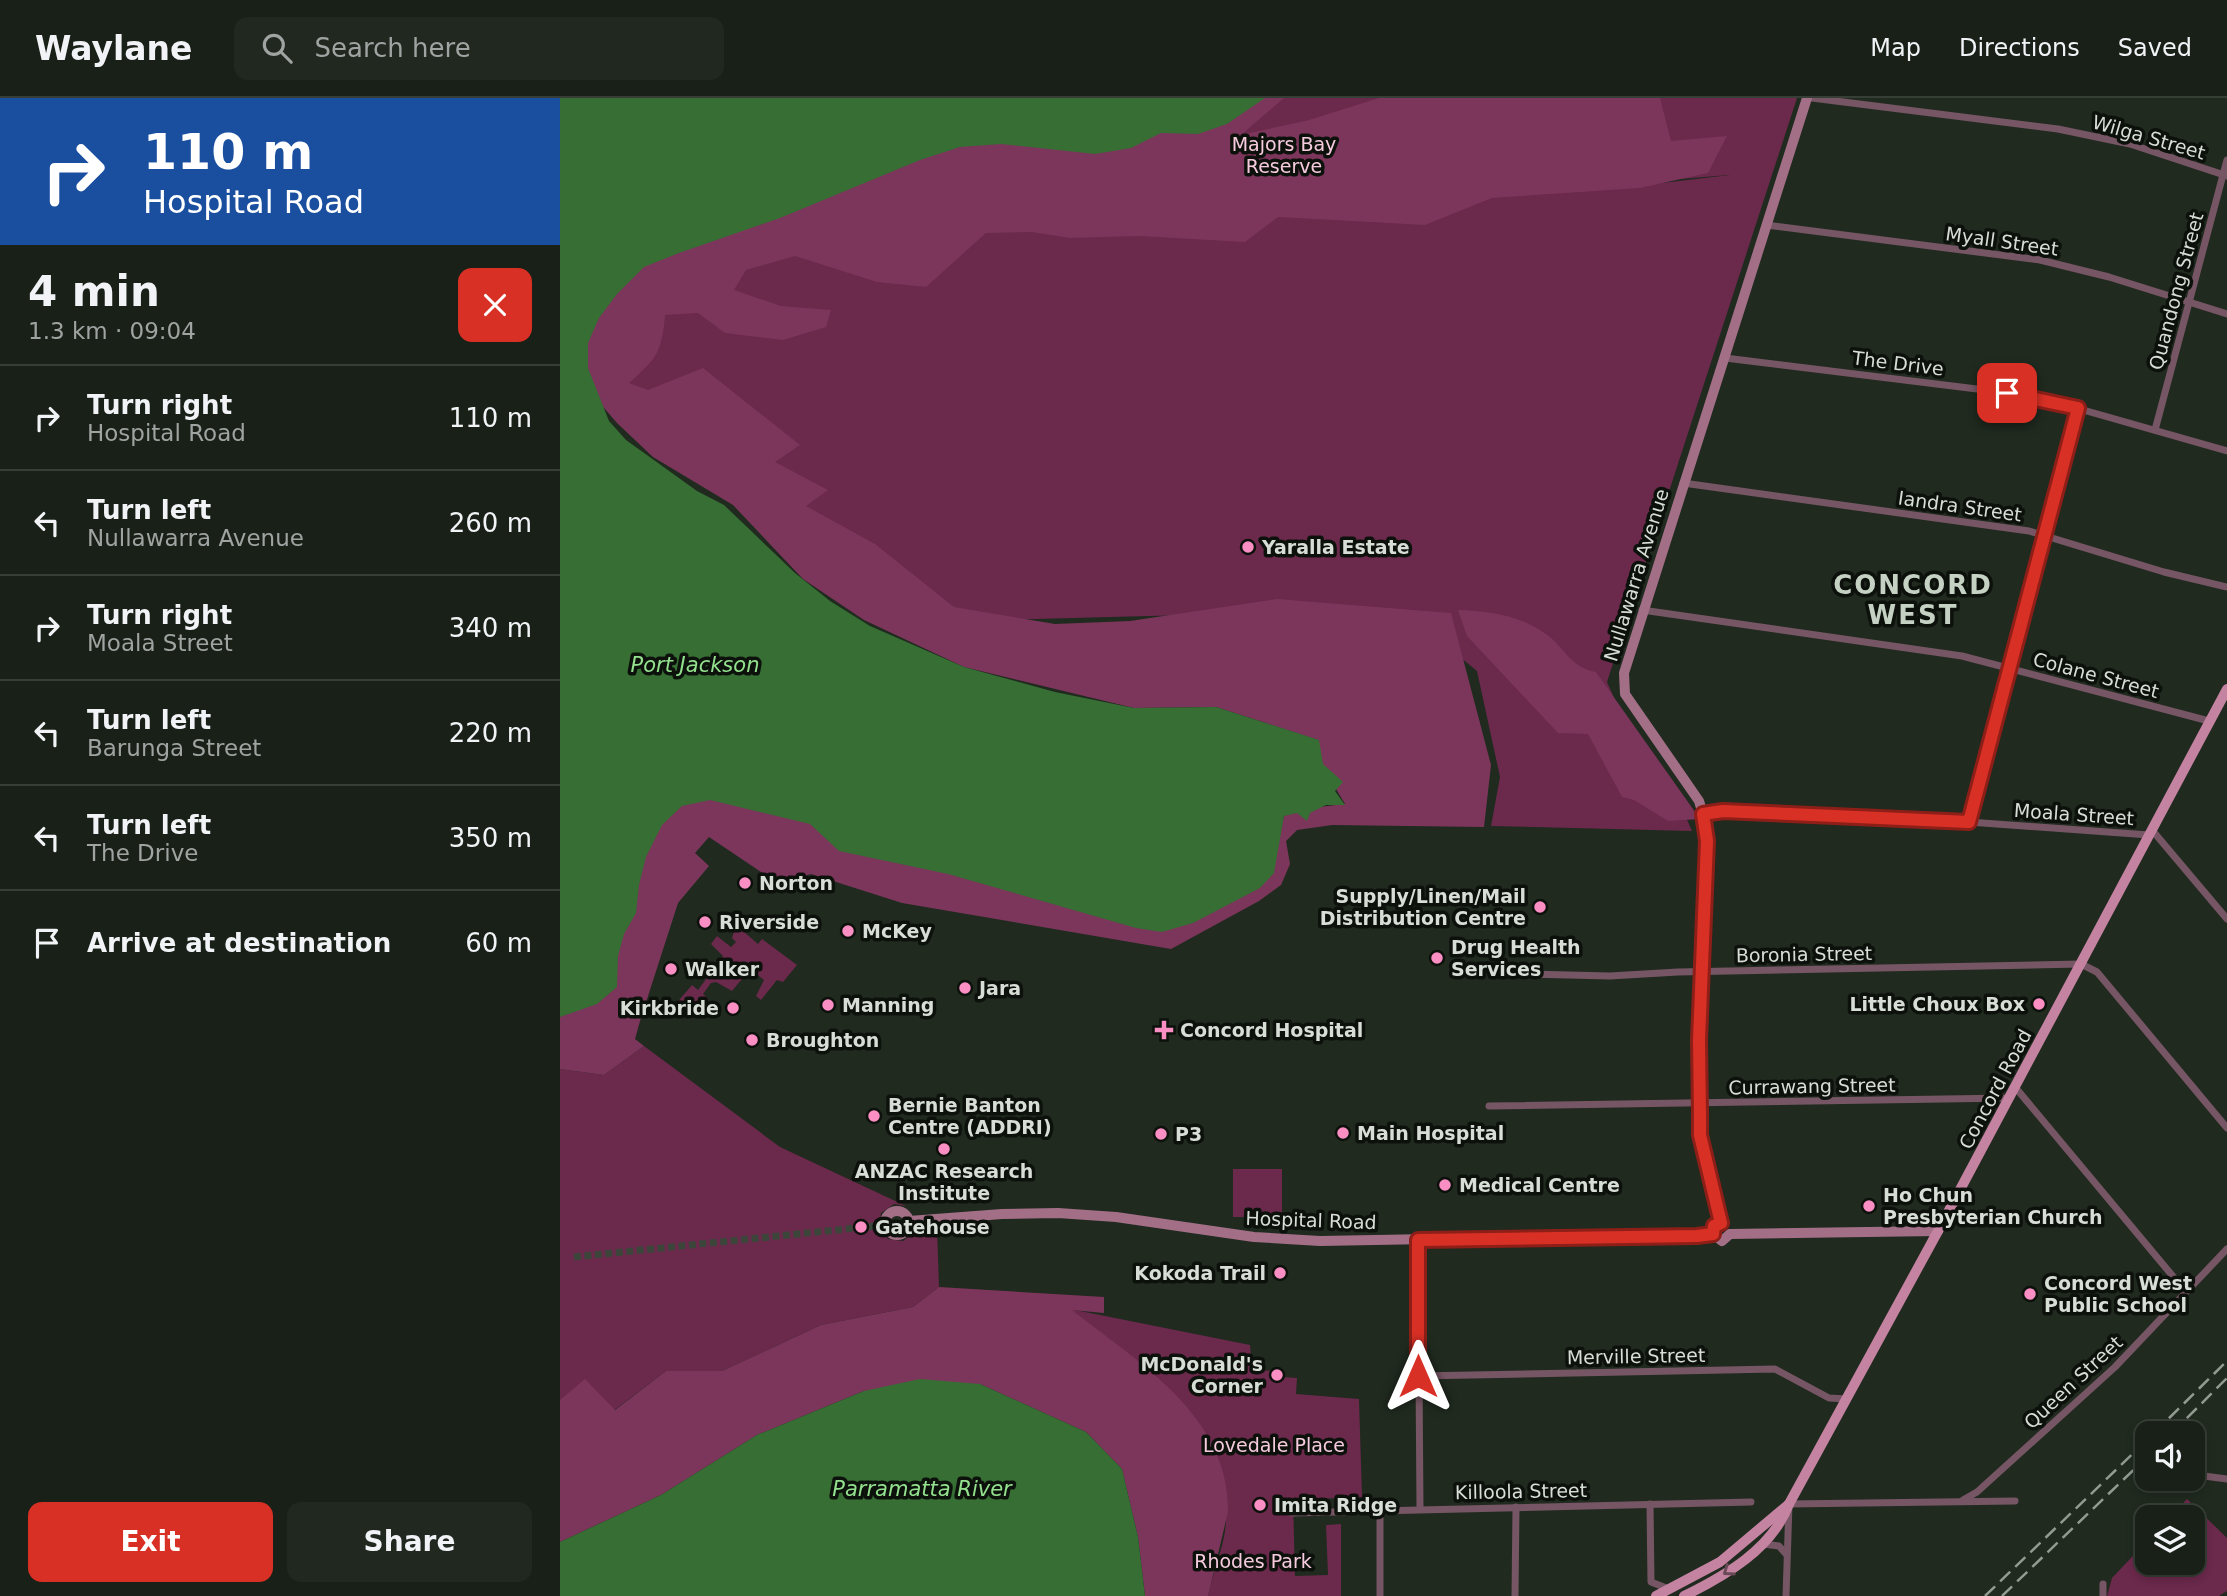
<!DOCTYPE html>
<html lang="en">
<head>
<meta charset="utf-8">
<style>
  body { margin:0; font-family:"DejaVu Sans",sans-serif; background:#212820; color:#f1f3f6; height:100vh; display:flex; flex-direction:column; font-size:26px; white-space:nowrap }
  * { box-sizing:border-box; margin:0 }
  p { font-size:23px; color:#9fa3a1 }
  .icon { flex:none; width:38px; height:38px; fill:none; stroke:currentColor; stroke-width:2; stroke-linecap:round; stroke-linejoin:round }
  .map { position:relative; flex:1; overflow:hidden }
  .details { display:flex; flex-direction:column; background:#182017; width:560px }
  .details>* { flex:none }
  .hud { background:#1a4fa0; color:#fff; overflow:hidden }
  .controls { position:absolute; left:1575px; top:1323px; display:grid; gap:14px }
  .controls a { display:grid; place-items:center; width:70px; height:70px; border-radius:14px; background:#182017; box-shadow:0 4px 10px #0003,0 0 0 2px #363e36; font-size:35px }
  .pin { position:absolute; display:grid; place-items:center; width:60px; height:60px; color:#fff; margin:-30px; border-radius:14px; box-shadow:0 4px 10px #0006 }
  .me { position:absolute; width:77px; margin:-38px; rotate:0deg; stroke-linejoin:round; filter:drop-shadow(0 0 5px #0008) }
  .turn { display:flex; align-items:center; gap:24px; height:147px; padding:0 28px; font-size:32px }
  .turn .icon { width:91px; height:91px; stroke-width:2.5 }
  .turn b { display:block; font-size:49px; line-height:60px }
  .round { display:grid; place-items:center; flex:none; width:74px; height:74px; border-radius:14px; background:#212820 }
  .overview { display:flex; align-items:center; justify-content:space-between; height:119px; padding:0 28px }
  h1 { font-size:42px; font-weight:800; line-height:52px }
  .cta { display:flex; gap:14px; margin-top:auto; padding:14px 28px }
  .cta a { flex:1; height:80px; border-radius:14px; background:#d93025; color:#fff; font-size:28px; font-weight:800; line-height:80px; text-align:center }
  .cta a+a { background:#212820; color:#f1f3f6 }
  ul { padding:0; list-style:none }
  li { display:flex; align-items:center; gap:21px; height:105px; padding:0 28px; border-top:2px solid #363e36 }
  li div { flex:1 }
  li b { display:block; font-size:26px }
  li em { font-style:normal }
  header { display:flex; align-items:center; gap:42px; box-sizing:border-box; height:98px; padding:0 35px; background:#182017; border-bottom:2px solid #363e36 }
  header strong { font-size:33px }
  nav { display:flex; gap:38px; margin-inline-start:auto; font-size:24px }
  .search { width:490px; height:63px; background:#212820; display:flex; align-items:center; gap:18px; box-sizing:border-box; padding:0 24px; border-radius:14px; color:#9fa3a1; font-size:26px }
  main { display:flex; flex:1; min-height:0 }
  .map>svg:first-child { display:block }
</style>
</head>
<body>
<header>
<strong>Waylane</strong>
<div class="search"><svg class="icon" aria-label="search" viewBox="0 0 24 24"><circle cx="10" cy="10" r="6"/><path d="M15 15l6 6"/></svg>Search here</div>
<nav><a>Map</a><a>Directions</a><a>Saved</a></nav>
</header>
<main>
<section class="details">
<div class="hud">
<div class="turn"><svg class="icon" aria-label="right" viewBox="0 0 24 24"><path d="M7 20v-9h11M14 6l5 5-5 5"/></svg><div><b>110 m</b>Hospital Road</div></div>
</div>
<div class="overview"><div><h1>4 min</h1><p>1.3 km · 09:04</p></div><a class="round" style="background:#d93025;color:#fff"><svg class="icon" aria-label="close" viewBox="0 0 24 24"><path d="M6 6l12 12M18 6L6 18"/></svg></a></div>
<ul>
<li><svg class="icon" aria-label="right" viewBox="0 0 24 24"><path d="M7 20v-9h11M14 6l5 5-5 5"/></svg><div><b>Turn right</b><p>Hospital Road</p></div><em>110 m</em></li>
<li><svg class="icon" aria-label="left" viewBox="0 0 24 24"><path d="M17 20v-9H6M10 6l-5 5 5 5"/></svg><div><b>Turn left</b><p>Nullawarra Avenue</p></div><em>260 m</em></li>
<li><svg class="icon" aria-label="right" viewBox="0 0 24 24"><path d="M7 20v-9h11M14 6l5 5-5 5"/></svg><div><b>Turn right</b><p>Moala Street</p></div><em>340 m</em></li>
<li><svg class="icon" aria-label="left" viewBox="0 0 24 24"><path d="M17 20v-9H6M10 6l-5 5 5 5"/></svg><div><b>Turn left</b><p>Barunga Street</p></div><em>220 m</em></li>
<li><svg class="icon" aria-label="left" viewBox="0 0 24 24"><path d="M17 20v-9H6M10 6l-5 5 5 5"/></svg><div><b>Turn left</b><p>The Drive</p></div><em>350 m</em></li>
<li><svg class="icon" aria-label="arrive" viewBox="0 0 24 24"><path d="M6 21V4h12l-3 4 3 4H6"/></svg><div><b>Arrive at destination</b></div><em>60 m</em></li>
</ul>
<div class="cta"><a>Exit</a><a>Share</a></div>
</section>
<div class="map">
<svg width="1667" height="1498" viewBox="0 0 1667 1498">
  <rect width="100%" height="100%" fill="#202a1f"/>
  <!-- green -->
  <g fill="#6b294c" fill-rule="evenodd">
    <path d="M705 0H1237L1047 584 1074 644 1115 695 1132 733 931 728 940 679 917 573 888 549 775 513 442 522 375 513 70 295 65 253 141 179ZM1170 77 1051 91 938 96 1169 77Z"/>
    <path d="M176 827 198 846 202 841 237 867 223 884 217 882 201 902 196 898 204 882 190 871 172 893 156 884 151 885 143 896 148 900 132 921 114 908 132 887 138 892 163 858 151 846 157 838 171 849 176 844 172 840Z"/>
    <path d="M84 948 220 1049 346 1108 334 1106 321 1115 319 1131 328 1141 343 1143 366 1126 377 1129 379 1189 353 1209 261 1227 162 1273H106L0 1353V971L44 977Z"/>
    <rect x="673" y="1071" width="49" height="48"/>
    <path d="M510 1211 690 1247 692 1272 721 1273 723 1279 737 1280 736 1296 799 1301 802 1399 733 1402 735 1478 768 1477 766 1427 781 1426V1498H648C653 1474 664 1449 666 1425 672 1319 583 1269 510 1211Z"/>
    <path d="M1627 1401 1667 1440V1493L1659 1498H1547L1552 1480 1587 1443V1465H1633V1419H1610Z"/>
  </g>
  <!-- forest -->
  <g fill="#7c365b">
    <path d="M688 0H724L681 37 749 22 819 0H1100L1111 43 1167 38 1148 75 1080 90 932 100 865 127 718 119 685 144 579 138 510 140 472 134 426 135 366 189 317 184 235 158 186 172 174 192 221 208 271 212 266 229 223 242 165 235 138 215 105 217C102 255 96 261 69 285L88 292 143 270 240 347 215 364 268 392 246 408 315 446 394 509 495 526 570 523 717 501 891 515 931 667 924 729 772 727 737 732 726 743 730 766 721 787 699 803 611 851 342 805 251 776 219 786 149 739 135 755 149 768 118 805 80 923 75 941 84 948 44 977 0 971V905L100 711 152 693 717 751 724 718 741 711 785 706 761 666 758 642 656 609 574 610 404 569 304 522 243 481 173 407 93 359 57 325 26 289 12 246 32 189 370 42Z"/>
    <path d="M898 512C928 513 960 517 986 536 1006 550 1009 569 1036 574L1140 721 1108 723 1074 702 1062 699 1028 636 998 635 907 538Z"/>
    <path d="M379 1189 544 1199V1215L512 1212C578 1264 670 1318 668 1414L648 1498H585L578 1439 562 1371 526 1334 420 1286 304 1293 197 1337 101 1397 0 1444V1302L25 1281 55 1312 106 1273H162L261 1227 353 1209Z"/>
  </g>
  <!-- water -->
  <g fill="#366e34">
    <path d="M0 0H705L667 26 638 36 601 35 571 50 535 56 441 46 400 49 360 62 220 120 119 155 84 169 57 196 39 220 28 245V270L49 323 66 342 137 393 164 407 235 475 270 503 310 528 404 569 495 594 574 610 656 609 759 642 763 666 783 684 775 693 785 707H766L750 715 747 723 737 715 724 718 714 775 700 790 633 825 602 834 576 830 388 776 279 753 250 726 150 702 122 708 102 727 86 759 79 787 76 815 64 836 58 858 57 889 37 906 0 919Z"/>
    <path d="M360 1281 420 1286 526 1334 562 1371 578 1439 585 1498H0V1444L101 1397 197 1337 304 1293Z"/>
  </g>
  <g fill="none" stroke-linecap="round" stroke-linejoin="round">
    <!-- street-tunnel -->
    <path stroke="#3b453a" stroke-width="7" stroke-dasharray="7 3.5" stroke-linecap="butt" d="M14 1159 325 1127"/>
    <!-- street -->
    <g stroke="#765664" stroke-width="7">
      <path d="M1252 0 1498 31 1570 46 1667 78"/>
      <path d="M1206 127 1480 162 1549 179 1667 216"/>
      <path d="M1165 260 1474 298 1667 353"/>
      <path d="M1595 332 1667 62"/>
      <path d="M1123 385 1469 433 1604 474 1667 489"/>
      <path d="M1082 512 1402 558 1649 623"/>
      <path d="M1143 716 1163 713 1409 724 1589 737"/>
      <path d="M1409 724 1518 310"/>
      <path d="M1592 732 1667 821"/>
      <path d="M967 876 1050 878 1118 874 1521 866 1537 874 1667 1030"/>
      <path d="M1455 989 1626 1194"/>
      <path d="M929 1008 1450 1000"/>
      <path d="M858 1142 860 1410"/>
      <path d="M858 1278 1215 1271 1269 1300 1287 1301"/>
      <path d="M1644 1378 1667 1381"/>
      <path d="M1403 1402 1417 1394 1555 1269 1667 1151"/>
      <path d="M1090 1406 1091 1484 1109 1491"/>
      <path d="M820 1412V1498"/>
      <path d="M731 1415 1191 1404"/>
      <path d="M1203 1446 1219 1448 1226 1456"/>
      <path d="M955 1498 956 1409"/>
      <path d="M1226 1498 1229 1406 1455 1403"/>
      <path d="M1543 1498V1486"/>
    </g>
    <!-- secondary -->
    <g stroke="#a36f87" stroke-width="10">
      <circle cx="337" cy="1125" r="12"/>
      <path d="M349 1123 442 1116 498 1115 556 1119 694 1139 760 1143 1153 1136"/>
      <path d="M1161 1125 1140 1037V1017L1146 726 1139 703 1065 596 1064 575 1247 0"/>
      <path d="M1153 1136 1162 1143 1170 1136"/>
      <path d="M1170 1136 1378 1133"/>
    </g>
    <!-- primary -->
    <g stroke="#c583a2" stroke-width="10">
      <path d="M1096 1498 1160 1464 1229 1406"/>
      <path d="M1124 1498C1165 1478 1212 1451 1229 1406L1378 1133 1667 591"/>
    </g>
    <!-- rail -->
    <g stroke="#929a91" stroke-width="2.5" stroke-dasharray="14 7" stroke-linecap="butt">
      <path d="M1594 1335 1667 1263"/>
      <path d="M1612 1335 1667 1280"/>
      <path d="M1425 1498 1587 1342"/>
      <path d="M1442 1498 1587 1359"/>
    </g>
  </g>
  <!-- one-way arrows -->
  <defs><path id="oneway-chevron" d="M-2-3.5L2.5 0L-2 3.5" fill="none" stroke-width="1.6" stroke-linecap="round" stroke-linejoin="round" transform="scale(1.75)"/></defs>
  <use stroke="#694a57" href="#oneway-chevron" transform="translate(1168 1473) rotate(145)"/>
  <g fill="none" stroke-linecap="round" stroke-linejoin="round">
    <!-- route casing -->
    <g stroke="#8d1f18" stroke-width="18">
      <path id="route" d="M858 1278V1142L1137 1138 1153 1136 1154 1128 1161 1125 1140 1037V1017L1139 942 1147 743 1143 716 1163 713 1409 724 1518 310 1447 295"/>
    </g>
    <!-- route -->
    <use href="#route" stroke="#d93025" stroke-width="12"/>
  </g>
  <!-- markers -->
  <g fill="#fb8fc4" stroke="#0d110c" stroke-width="2.5">
    <circle cx="688" cy="449" r="7"/>
    <circle cx="185" cy="785" r="7"/>
    <circle cx="980" cy="809" r="7"/>
    <circle cx="145" cy="824" r="7"/>
    <circle cx="288" cy="833" r="7"/>
    <circle cx="877" cy="860" r="7"/>
    <circle cx="111" cy="871" r="7"/>
    <circle cx="405" cy="890" r="7"/>
    <circle cx="1479" cy="906" r="7"/>
    <circle cx="268" cy="907" r="7"/>
    <circle cx="173" cy="910" r="7"/>
    <path d="M600.5 921.5h7v7h7v7h-7v7h-7v-7h-7v-7h7z"/>
    <circle cx="192" cy="942" r="7"/>
    <circle cx="314" cy="1018" r="7"/>
    <circle cx="783" cy="1035" r="7"/>
    <circle cx="601" cy="1036" r="7"/>
    <circle cx="384" cy="1051" r="7"/>
    <circle cx="885" cy="1087" r="7"/>
    <circle cx="1309" cy="1108" r="7"/>
    <circle cx="301" cy="1129" r="7"/>
    <circle cx="720" cy="1175" r="7"/>
    <circle cx="1470" cy="1196" r="7"/>
    <circle cx="717" cy="1277" r="7"/>
    <circle cx="700" cy="1407" r="7"/>
  </g>
  <g text-anchor="middle" stroke-width="7" stroke-linejoin="round" paint-order="stroke">
    <!-- street labels -->
    <g font-size="19" fill="#d7ded6" stroke="#0d110c">
      <text transform="translate(1589 39) rotate(16)" y="7">Wilga Street</text>
      <text transform="translate(1442 143) rotate(8)" y="7">Myall Street</text>
      <text transform="translate(1616 193) rotate(-75)" y="7">Quandong Street</text>
      <text transform="translate(1338 265) rotate(7)" y="7">The Drive</text>
      <text transform="translate(1400 408) rotate(8)" y="7">Iandra Street</text>
      <text transform="translate(1076 477) rotate(-73)" y="7">Nullawarra Avenue</text>
      <text transform="translate(1536 577) rotate(15)" y="7">Colane Street</text>
      <text transform="translate(1514 716) rotate(4)" y="7">Moala Street</text>
      <text transform="translate(1244 856) rotate(-1)" y="7">Boronia Street</text>
      <text transform="translate(1252 988) rotate(-1)" y="7">Currawang Street</text>
      <text transform="translate(1435 991) rotate(-62)" y="7">Concord Road</text>
      <text transform="translate(751 1122) rotate(2)" y="7">Hospital Road</text>
      <text transform="translate(1076 1258) rotate(-1)" y="7">Merville Street</text>
      <text transform="translate(1513 1284) rotate(-43)" y="7">Queen Street</text>
      <text transform="translate(961 1393) rotate(-1)" y="7">Killoola Street</text>
    </g>
    <!-- park labels -->
    <g font-size="19" fill="#f6cbde" stroke="#0d110c">
      <text x="724" y="53">Majors Bay<tspan x="724" dy="22">Reserve</tspan></text>
      <text x="714" y="1354">Lovedale Place</text>
      <text x="693" y="1470">Rhodes Park</text>
    </g>
    <!-- poi labels -->
    <g font-size="19" font-weight="bold" fill="#d7ded6" stroke="#0d110c" text-anchor="start">
      <text x="702" y="456">Yaralla Estate</text>
      <text x="199" y="792">Norton</text>
      <text x="966" y="805" text-anchor="end">Supply/Linen/Mail<tspan x="966" dy="22">Distribution Centre</tspan></text>
      <text x="159" y="831">Riverside</text>
      <text x="302" y="840">McKey</text>
      <text x="891" y="856">Drug Health<tspan x="891" dy="22">Services</tspan></text>
      <text x="125" y="878">Walker</text>
      <text x="419" y="897">Jara</text>
      <text x="1465" y="913" text-anchor="end">Little Choux Box</text>
      <text x="282" y="914">Manning</text>
      <text x="159" y="917" text-anchor="end">Kirkbride</text>
      <text x="620" y="939">Concord Hospital</text>
      <text x="206" y="949">Broughton</text>
      <text x="328" y="1014">Bernie Banton<tspan x="328" dy="22">Centre (ADDRI)</tspan></text>
      <text x="797" y="1042">Main Hospital</text>
      <text x="615" y="1043">P3</text>
      <text x="384" y="1080" text-anchor="middle">ANZAC Research<tspan x="384" dy="22">Institute</tspan></text>
      <text x="899" y="1094">Medical Centre</text>
      <text x="1323" y="1104">Ho Chun<tspan x="1323" dy="22">Presbyterian Church</tspan></text>
      <text x="315" y="1136">Gatehouse</text>
      <text x="706" y="1182" text-anchor="end">Kokoda Trail</text>
      <text x="1484" y="1192">Concord West<tspan x="1484" dy="22">Public School</tspan></text>
      <text x="703" y="1273" text-anchor="end">McDonald's<tspan x="703" dy="22">Corner</tspan></text>
      <text x="714" y="1414">Imita Ridge</text>
    </g>
    <!-- water labels -->
    <g font-size="21" font-style="italic" fill="#93e18e" stroke="#0d110c">
      <text x="135" y="574">Port Jackson</text>
      <text x="362" y="1398">Parramatta River</text>
    </g>
    <!-- district labels -->
    <g font-size="26" font-weight="bold" letter-spacing="2" fill="#c4d1c3" stroke="#0d110c">
      <text x="1353" y="496">CONCORD<tspan x="1353" dy="30">WEST</tspan></text>
    </g>
  </g>
</svg>
<div class="controls">
<a><svg class="icon" aria-label="sound" viewBox="0 0 24 24"><path d="M4 9h4l5-4v14l-5-4H4zM17 9q2 3 0 6"/></svg></a>
<a><svg class="icon" aria-label="layers" viewBox="0 0 24 24"><path d="M12 4l9 5-9 5-9-5zM3 14l9 5 9-5"/></svg></a>
</div>
<div class="pin" style="left:1447px;top:295px;background:#d93025"><svg class="icon" aria-label="arrive" viewBox="0 0 24 24"><path d="M6 21V4h12l-3 4 3 4H6"/></svg></div>
<svg class="me" style="left:858px;top:1278px" viewBox="-20 -20 40 40"><path d="M0-17L14 15 0 8-14 15z" fill="#d93025" stroke="#fff" stroke-width="4"/></svg>
</div>
</main>
</body>
</html>
